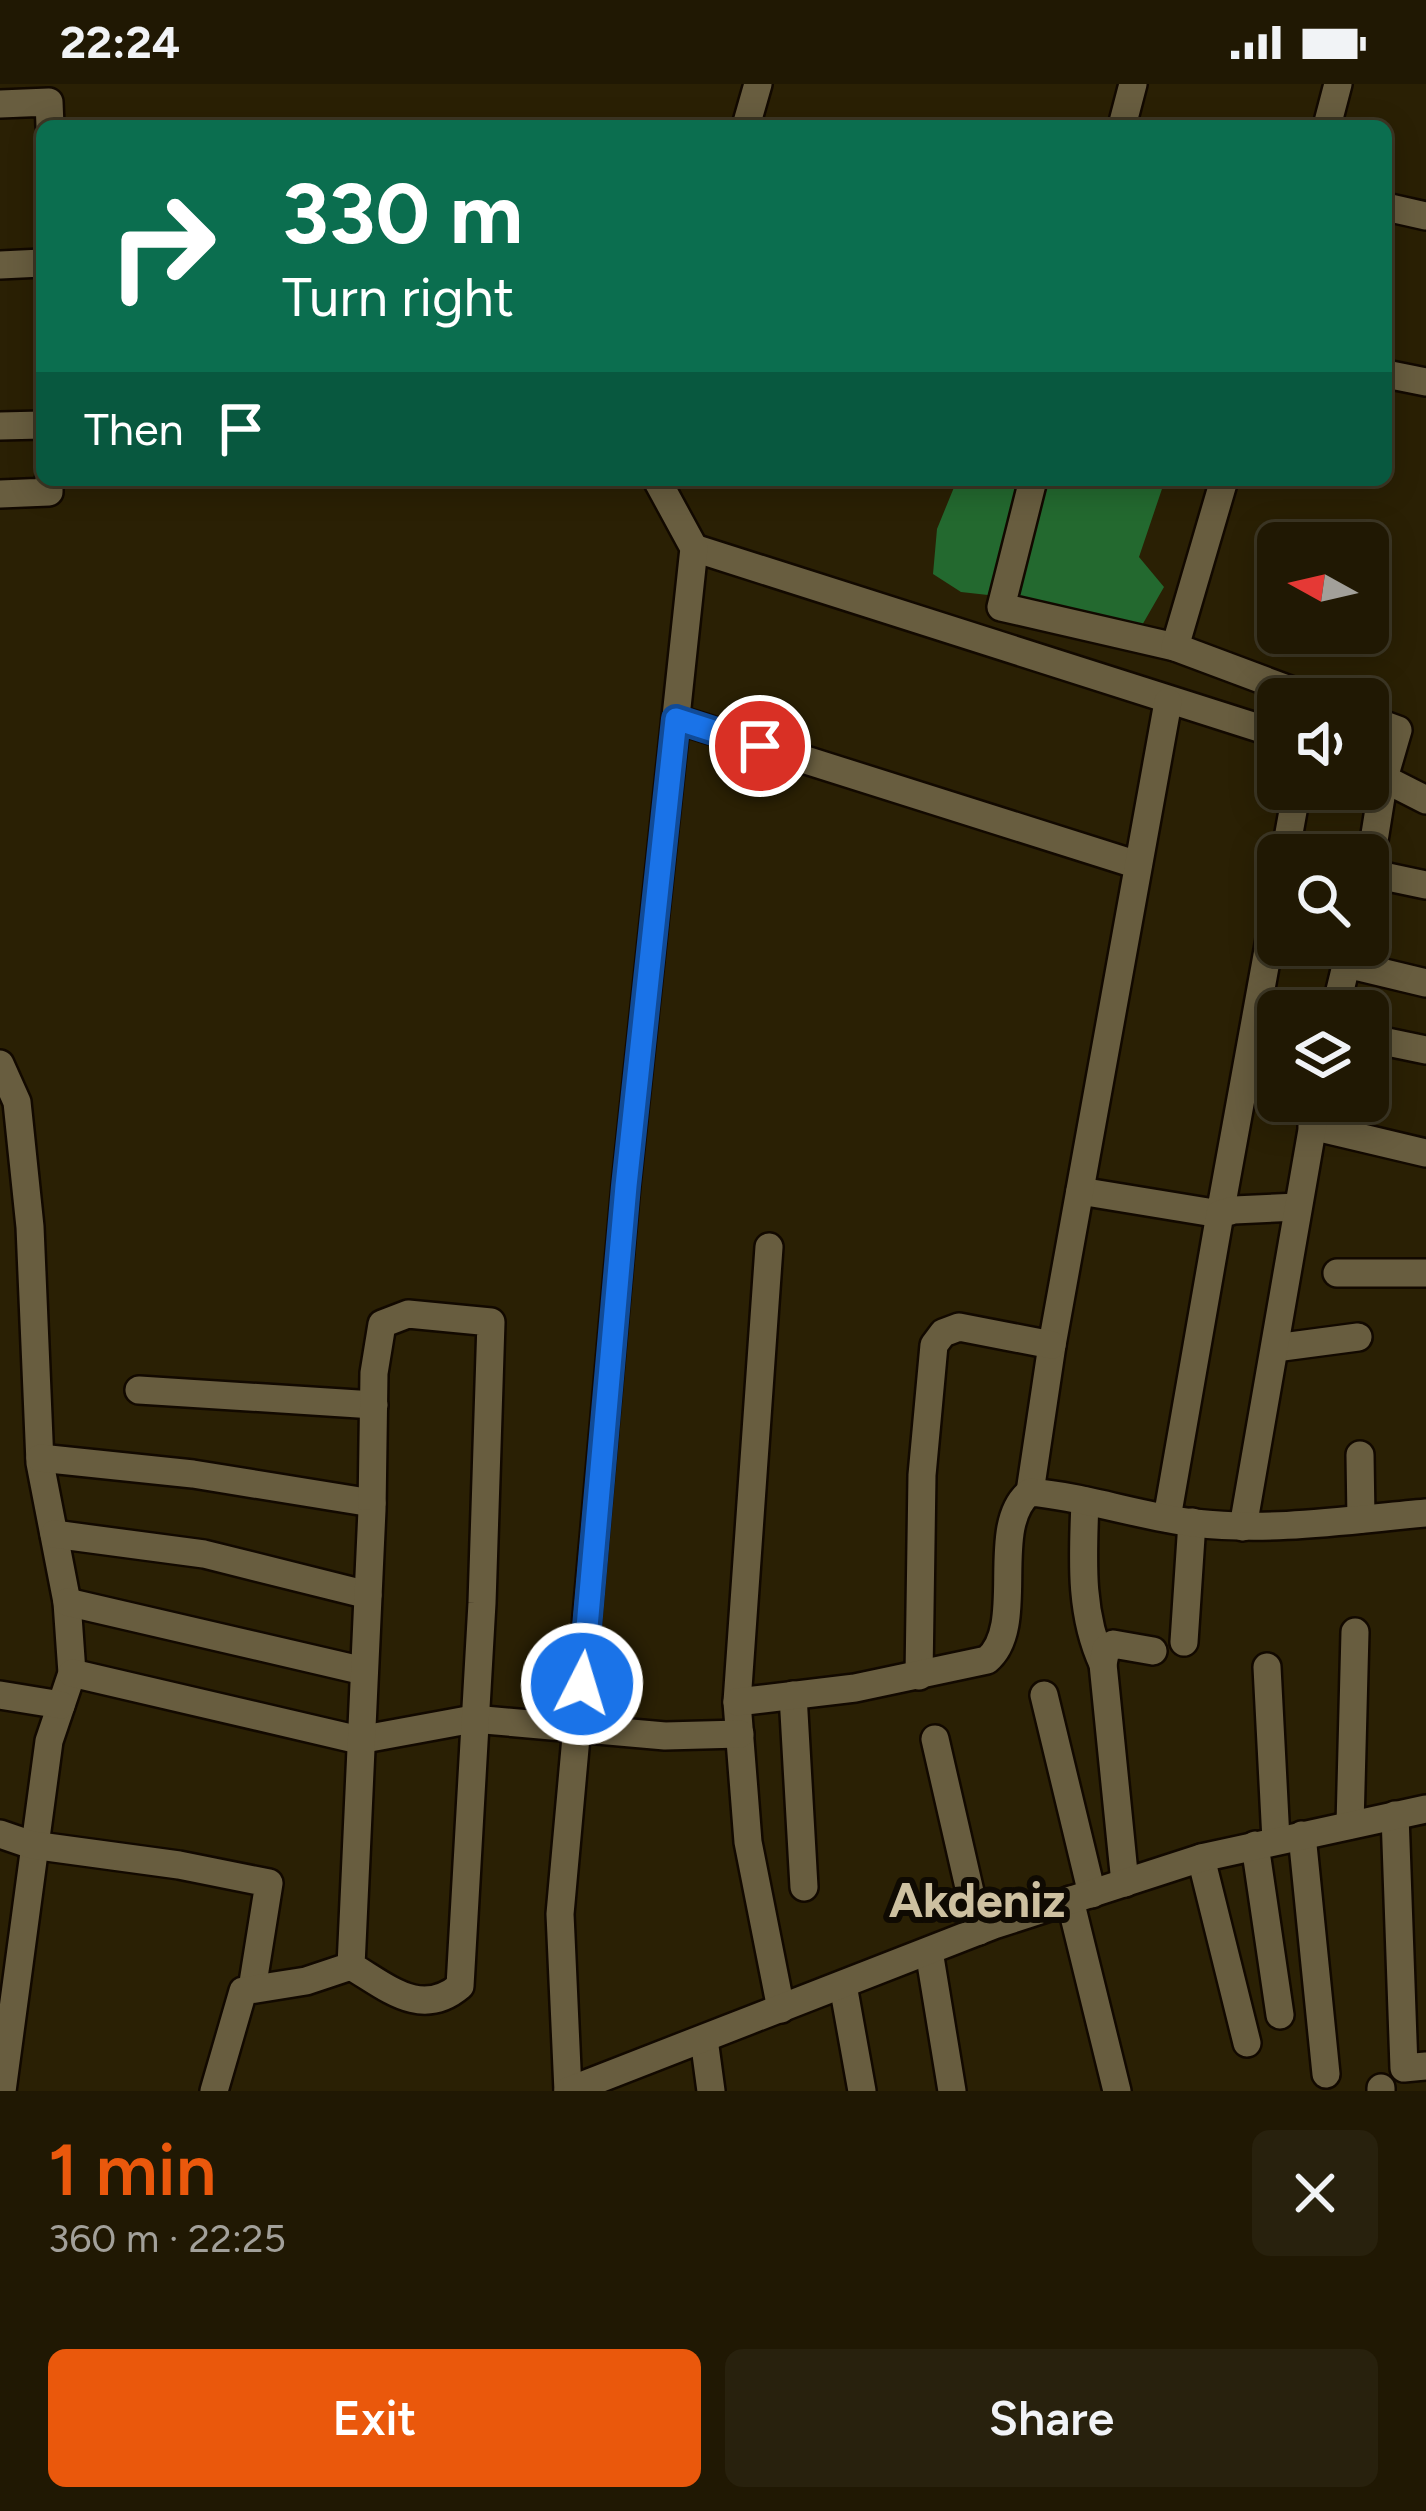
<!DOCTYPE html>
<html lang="en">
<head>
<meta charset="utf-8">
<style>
  body { margin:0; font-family:Figtree,sans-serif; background:#28210d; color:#f1f3f6; height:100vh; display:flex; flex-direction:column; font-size:45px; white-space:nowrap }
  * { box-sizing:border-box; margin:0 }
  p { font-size:39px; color:#a2a09a }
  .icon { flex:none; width:66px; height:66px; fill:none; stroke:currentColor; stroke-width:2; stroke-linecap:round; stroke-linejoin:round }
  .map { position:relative; height:2007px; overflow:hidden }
  .drawer { display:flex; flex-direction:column; background:#201803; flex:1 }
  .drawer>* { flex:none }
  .guide { position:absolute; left:36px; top:36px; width:1356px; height:366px; border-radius:18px; box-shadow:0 6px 30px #0003,0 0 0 3px #3d3725; background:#0b6e4f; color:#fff; overflow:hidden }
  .needle { width:78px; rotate:278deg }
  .controls { position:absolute; left:1257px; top:438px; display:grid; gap:24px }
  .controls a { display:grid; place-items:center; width:132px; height:132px; border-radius:18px; background:#201803; box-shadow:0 6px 30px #0003,0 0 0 3px #3d3725; font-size:60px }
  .pin { position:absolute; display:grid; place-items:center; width:102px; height:102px; color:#fff; margin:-51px; border:6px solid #fff; border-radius:50%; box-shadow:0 3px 12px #0007 }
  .me { position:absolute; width:132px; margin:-66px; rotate:5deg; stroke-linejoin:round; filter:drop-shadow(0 0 9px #0008) }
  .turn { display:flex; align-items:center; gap:42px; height:252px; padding:0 48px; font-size:54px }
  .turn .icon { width:156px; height:156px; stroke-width:2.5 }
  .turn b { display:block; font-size:84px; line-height:102px }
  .then { display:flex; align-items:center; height:114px; padding:0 48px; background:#0003; gap:24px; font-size:45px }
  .round { display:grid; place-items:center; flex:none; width:126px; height:126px; border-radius:18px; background:#28210d }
  .overview { display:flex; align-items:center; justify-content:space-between; height:204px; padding:0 48px }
  h1 { font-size:72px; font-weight:600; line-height:90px; color:#ea580c }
  .button { display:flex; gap:24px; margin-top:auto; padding:24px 48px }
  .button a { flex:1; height:138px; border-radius:18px; background:#ea580c; color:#fff; font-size:48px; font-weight:600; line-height:138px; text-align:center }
  .button a+a { background:#28210d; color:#f1f3f6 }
  .status { display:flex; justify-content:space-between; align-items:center; height:84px; padding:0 60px; background:#201803; direction:ltr }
  .status svg { height:33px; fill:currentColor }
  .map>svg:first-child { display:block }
</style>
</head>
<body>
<div class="status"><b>22:24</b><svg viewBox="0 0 49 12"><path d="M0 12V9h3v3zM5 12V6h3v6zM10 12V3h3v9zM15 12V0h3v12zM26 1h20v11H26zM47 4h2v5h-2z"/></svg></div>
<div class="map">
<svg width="1426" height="2007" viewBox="0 0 1426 2007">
  <rect width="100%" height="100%" fill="#2a2004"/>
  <!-- water -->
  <path fill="#23692f" d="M957 396H1165L1139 473 1164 503 1137 550 1054 546 988 511 961 508 933 490 937 445Z"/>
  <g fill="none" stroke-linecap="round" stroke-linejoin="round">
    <!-- minor casing -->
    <g stroke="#120900" stroke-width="32">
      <g id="minor">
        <path d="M0 20 49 18 50 42"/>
        <path d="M746 42 758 0"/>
        <path d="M1122 42 1133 0"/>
        <path d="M1327 42 1338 0"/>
        <path d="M1386 123 1426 132"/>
        <path d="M0 181 42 179"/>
        <path d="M1386 290 1426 298"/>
        <path d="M0 342 42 341"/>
        <path d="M1033 396 1001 523 1175 563"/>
        <path d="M1224 396 1175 563 1314 615"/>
        <path d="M0 410 49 408V396"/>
        <path d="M694 464 1278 650"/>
        <path d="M676 635 1138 781"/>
        <path d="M1368 635 1398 646 1384 694 1368 794"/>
        <path d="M1371 688 1426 716"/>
        <path d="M1285 771 1297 705"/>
        <path d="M1369 789 1426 801"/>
        <path d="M1347 880 1426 899"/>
        <path d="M1335 927 1351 861"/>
        <path d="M1368 954 1426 966"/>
        <path d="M0 980 17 1018 30 1143 40 1379 67 1518 72 1589 49 1657 2 2007"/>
        <path d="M1312 1042 1426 1069"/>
        <path d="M1080 1107 1220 1130 1278 811"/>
        <path d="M769 1163 737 1618 748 1758 781 1925"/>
        <path d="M1337 1189H1426"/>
        <path d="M1275 1264 1358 1253"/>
        <path d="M139 1306 374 1321"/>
        <path d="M1360 1371 1361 1435"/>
        <path d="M40 1374 193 1390 372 1419"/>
        <path d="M1030 1408 1052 1261 1168 618"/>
        <path d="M1085 1417C1083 1473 1079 1528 1103 1580"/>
        <path d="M1167 1434 1220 1130 1234 1126 1298 1123"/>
        <path d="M1243 1443 1317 1017"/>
        <path d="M54 1450 204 1470 368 1511"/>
        <path d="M67 1518 364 1587"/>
        <path d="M1184 1558 1192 1438"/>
        <path d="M1267 1583 1276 1756"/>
        <path d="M72 1589 359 1656 473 1635 665 1652 740 1650"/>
        <path d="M919 1592 922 1391 934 1261 943 1249 959 1243 1052 1261"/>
        <path d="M0 1611 61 1621"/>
        <path d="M793 1611 804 1803"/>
        <path d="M1044 1611 1092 1810"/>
        <path d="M737 1618 855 1604 987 1576C1028 1542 987 1442 1030 1408 1086 1413 1139 1432 1194 1439 1272 1448 1348 1436 1426 1429"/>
        <path d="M935 1655 979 1847"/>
        <path d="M1395 1731 1404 1984 1426 1982"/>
        <path d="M1350 1741 1355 1548"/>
        <path d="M0 1750 32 1761 179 1781 269 1799 252 1905"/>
        <path d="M1302 1751 1326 1990"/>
        <path d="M1255 1761 1280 1931"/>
        <path d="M1201 1774 1247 1959"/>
        <path d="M1125 1799 1103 1580 1106 1565 1113 1560 1153 1567"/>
        <path d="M1070 1816 1117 2007"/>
        <path d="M929 1867 952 2007"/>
        <path d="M843 1901 862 2007"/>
        <path d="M704 1955 711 2007"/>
        <path d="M1381 2004V2007"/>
        <path d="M214 2007 243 1907 306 1897 351 1882C387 1903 421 1935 460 1902L482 1519 491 1238 408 1230 382 1240 374 1289 372 1426 351 1882"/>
        <path d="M568 2007 560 1830 626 1101 694 464 657 396"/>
        <path d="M568 2007 994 1841 1201 1774 1426 1725"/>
      </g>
    </g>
    <!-- minor -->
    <use href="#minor" stroke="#685d3f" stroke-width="27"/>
  </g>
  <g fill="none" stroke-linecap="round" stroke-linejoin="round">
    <!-- route casing -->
    <g stroke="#114b97" stroke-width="30">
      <path id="route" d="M582 1600 626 1102 676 635 760 662"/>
    </g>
    <!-- route -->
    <use href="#route" stroke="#1a73e8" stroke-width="21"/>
  </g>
  <g text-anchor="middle" stroke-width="12" stroke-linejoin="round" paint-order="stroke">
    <!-- district labels -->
    <g font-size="48" font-weight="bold" fill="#cdc0a0" stroke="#0f0a02">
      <text x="977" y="1833">Akdeniz</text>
    </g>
  </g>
</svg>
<div class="controls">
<a><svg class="needle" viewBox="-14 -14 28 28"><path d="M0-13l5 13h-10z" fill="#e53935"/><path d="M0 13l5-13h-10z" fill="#a2a09a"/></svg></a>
<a><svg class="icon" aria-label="sound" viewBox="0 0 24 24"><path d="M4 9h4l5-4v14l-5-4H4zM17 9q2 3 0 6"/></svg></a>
<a><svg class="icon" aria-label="search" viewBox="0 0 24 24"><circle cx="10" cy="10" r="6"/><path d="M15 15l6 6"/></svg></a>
<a><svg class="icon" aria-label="layers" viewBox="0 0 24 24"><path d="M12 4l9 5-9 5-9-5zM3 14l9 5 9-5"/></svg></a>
</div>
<div class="pin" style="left:760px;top:662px;background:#d93025"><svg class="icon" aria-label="arrive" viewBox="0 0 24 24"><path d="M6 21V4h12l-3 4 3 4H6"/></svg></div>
<svg class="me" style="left:582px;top:1600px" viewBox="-20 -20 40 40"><circle r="17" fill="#1a73e8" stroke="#fff" stroke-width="3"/><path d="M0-11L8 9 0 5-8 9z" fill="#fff"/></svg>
<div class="guide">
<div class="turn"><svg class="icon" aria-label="right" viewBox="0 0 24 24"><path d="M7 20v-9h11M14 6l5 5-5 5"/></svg><div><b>330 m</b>Turn right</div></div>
<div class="then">Then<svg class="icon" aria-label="arrive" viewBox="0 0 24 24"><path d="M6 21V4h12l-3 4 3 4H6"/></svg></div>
</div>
</div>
<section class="drawer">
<div class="overview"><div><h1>1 min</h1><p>360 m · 22:25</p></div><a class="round"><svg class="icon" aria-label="close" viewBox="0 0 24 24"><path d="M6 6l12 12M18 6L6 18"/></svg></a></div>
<div class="button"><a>Exit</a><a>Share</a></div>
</section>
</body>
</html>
